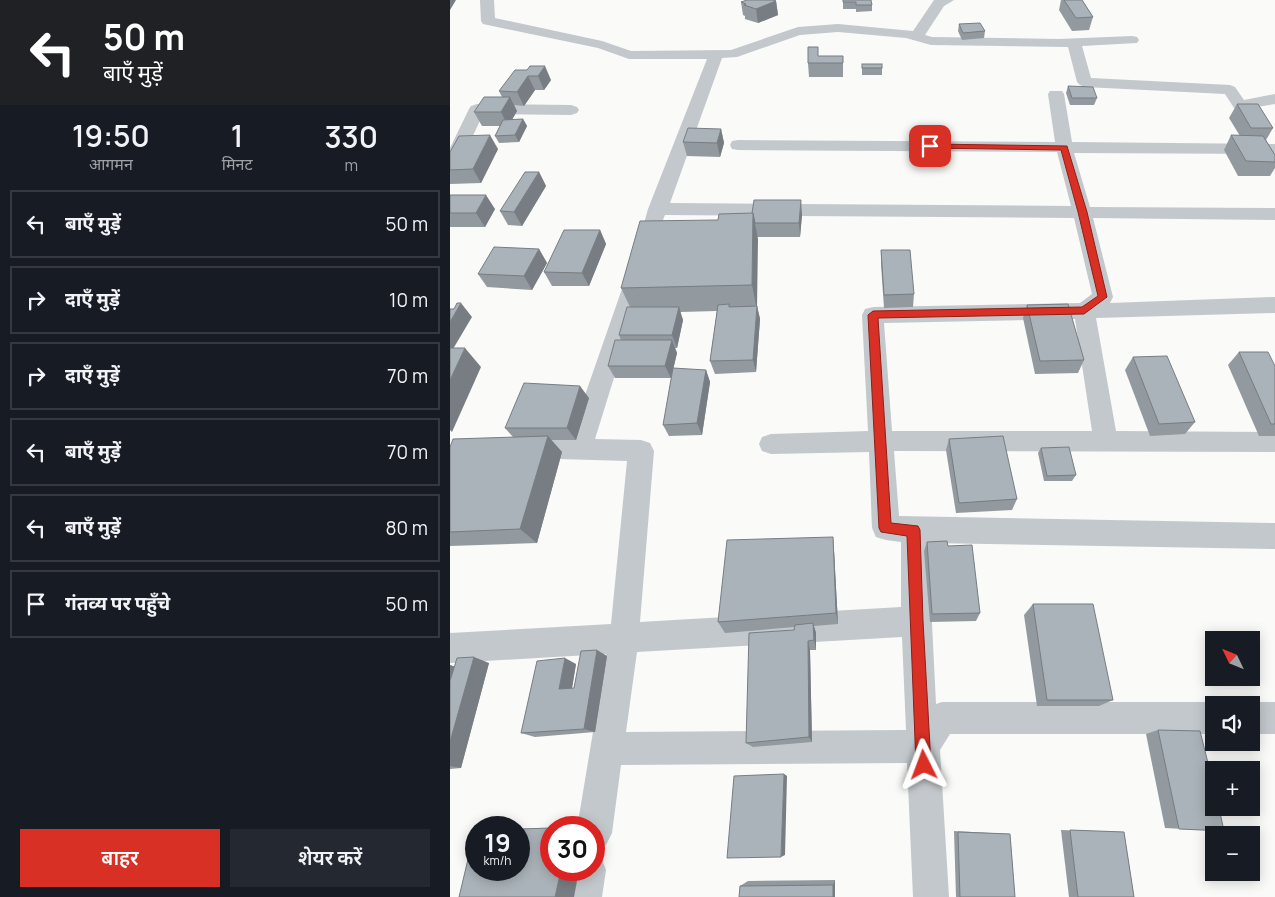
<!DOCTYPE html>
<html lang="hi">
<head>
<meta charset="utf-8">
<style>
  body { margin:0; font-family:Manrope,"Noto Sans Devanagari",sans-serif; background:#242831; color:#f1f3f6; height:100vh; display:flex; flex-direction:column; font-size:19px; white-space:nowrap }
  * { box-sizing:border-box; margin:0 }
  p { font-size:16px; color:#9ea1a6 }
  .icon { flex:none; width:28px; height:28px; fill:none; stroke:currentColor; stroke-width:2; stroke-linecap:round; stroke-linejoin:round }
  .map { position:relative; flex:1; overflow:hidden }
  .details { display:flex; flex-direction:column; background:#171b24; width:450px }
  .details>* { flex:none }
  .banner { background:#202124; color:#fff; overflow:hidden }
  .needle { width:32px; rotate:313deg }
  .buttons { position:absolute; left:755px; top:631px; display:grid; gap:10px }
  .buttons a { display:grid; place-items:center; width:55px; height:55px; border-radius:0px; background:#171b24; box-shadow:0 2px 12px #0003; font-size:25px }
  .speed { position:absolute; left:15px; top:816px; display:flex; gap:10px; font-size:25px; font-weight:700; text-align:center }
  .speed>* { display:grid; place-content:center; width:65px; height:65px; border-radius:50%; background:#171b24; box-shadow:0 2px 12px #0003; line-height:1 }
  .speed small { font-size:12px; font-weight:400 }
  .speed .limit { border:8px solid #d22; background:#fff; color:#111 }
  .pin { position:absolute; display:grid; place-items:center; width:42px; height:42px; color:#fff; margin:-21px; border-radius:10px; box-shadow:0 2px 8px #0006 }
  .me { position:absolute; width:55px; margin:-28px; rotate:357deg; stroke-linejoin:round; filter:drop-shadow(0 0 4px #0008) }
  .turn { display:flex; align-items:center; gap:18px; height:105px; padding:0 20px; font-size:22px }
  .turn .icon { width:65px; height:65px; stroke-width:2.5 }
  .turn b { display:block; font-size:35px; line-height:42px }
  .eta { display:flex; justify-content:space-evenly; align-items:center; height:85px; text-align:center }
  .eta b { font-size:30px; font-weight:600; line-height:35px }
  .cta { display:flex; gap:10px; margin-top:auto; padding:10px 20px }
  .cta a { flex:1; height:58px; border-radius:0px; background:#d93025; color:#fff; font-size:20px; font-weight:600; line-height:58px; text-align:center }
  .cta a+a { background:#242831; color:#f1f3f6 }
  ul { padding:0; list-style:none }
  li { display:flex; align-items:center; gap:15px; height:68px; margin:0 10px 8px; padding:0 10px; border:2px solid #363941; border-radius:0px }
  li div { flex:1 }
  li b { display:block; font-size:19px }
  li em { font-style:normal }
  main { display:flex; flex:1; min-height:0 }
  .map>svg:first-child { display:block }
</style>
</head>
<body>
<main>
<section class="details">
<div class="banner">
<div class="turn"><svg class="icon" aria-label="left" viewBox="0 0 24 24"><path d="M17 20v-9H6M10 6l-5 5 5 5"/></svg><div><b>50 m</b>बाएँ मुड़ें</div></div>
</div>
<div class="eta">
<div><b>19:50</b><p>आगमन</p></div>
<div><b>1</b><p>मिनट</p></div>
<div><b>330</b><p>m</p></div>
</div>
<ul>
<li><svg class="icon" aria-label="left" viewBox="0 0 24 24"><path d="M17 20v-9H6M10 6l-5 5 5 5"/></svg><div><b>बाएँ मुड़ें</b></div><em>50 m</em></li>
<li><svg class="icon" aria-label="right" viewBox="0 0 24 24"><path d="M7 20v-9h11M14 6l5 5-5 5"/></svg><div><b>दाएँ मुड़ें</b></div><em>10 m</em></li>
<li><svg class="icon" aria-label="right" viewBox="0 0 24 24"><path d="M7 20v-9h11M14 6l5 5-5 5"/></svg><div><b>दाएँ मुड़ें</b></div><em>70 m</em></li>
<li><svg class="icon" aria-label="left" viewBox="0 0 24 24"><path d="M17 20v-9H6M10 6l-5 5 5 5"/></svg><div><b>बाएँ मुड़ें</b></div><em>70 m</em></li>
<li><svg class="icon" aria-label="left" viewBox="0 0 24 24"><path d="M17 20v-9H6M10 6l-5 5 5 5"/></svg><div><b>बाएँ मुड़ें</b></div><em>80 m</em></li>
<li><svg class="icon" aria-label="arrive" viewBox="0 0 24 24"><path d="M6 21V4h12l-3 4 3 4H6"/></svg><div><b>गंतव्य पर पहुँचे</b></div><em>50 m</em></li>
</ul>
<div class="cta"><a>बाहर</a><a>शेयर करें</a></div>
</section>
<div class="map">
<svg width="825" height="897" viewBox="0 0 825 897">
  <rect width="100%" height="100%" fill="#fafaf8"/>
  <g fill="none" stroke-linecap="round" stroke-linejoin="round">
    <!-- minor -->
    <g fill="#c3c8cc" fill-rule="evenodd">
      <path d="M30 0H44L45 18 152 41 181 51 281 50 348 27 388 24 463 31 484 0H504L494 6 475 35 482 37 609 39 682 36 687 37 689 40 687 43 632 46 641 78 780 85 785 87 794 100 825 94V104L790 110 784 108 775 94 635 87 630 85 627 82 618 47 481 45 456 38 388 32 350 35 287 57 272 58 220 203 621 206 607 152 288 150 282 149 280 145 282 141 288 140 605 142 598 94 600 91H612L614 94 622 142 825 144V154L624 153 640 207 825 208V220L643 218 663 297 660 303 825 297V313L646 318 666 431 825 432V452L444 451 449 516 825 523V549L478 543 486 704 492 702H764L771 705H764V734H500L490 750 499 897H463L457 763 171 765 162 833 156 845 144 851V828H127L156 654 0 663V633L161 624 177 461 75 458 66 454 63 447 66 440 75 436 120 438 181 263 188 261 195 263 198 268 145 439 191 440 200 443 204 451 190 622 451 607V542L436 540 426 537 422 528 419 452 321 454 312 451 309 444 312 437 321 434 418 431 412 315 415 309 423 307 630 303 642 294 624 218 215 215 210 227 203 229 196 227 194 223 198 209 257 59H179L148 48 33 24 31 21ZM625 319 642 431H442L434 323ZM452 637 456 730 176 732 187 652Z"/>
      <path d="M27 104 121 105 127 107 129 110 127 113 121 115 33 114 9 166 6 170 0 171V148L19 109 21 106Z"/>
      <path d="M801 702H825V734H801V705H794Z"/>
      <path d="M144 854 151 857 156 870 152 897H116L120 870H144Z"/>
    </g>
  </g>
  <!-- wall -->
  <g fill="#929a9f">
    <path d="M393 0 422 5V11L406 12V9H393Z"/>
    <path d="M611 0H632L643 17 639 30 622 31 609 10Z"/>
    <path d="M326 1 328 15 308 23 295 19V16L293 15 291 2Z"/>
    <path d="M509 24 535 31 534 38 512 40 508 31Z"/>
    <path d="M368 56H393V77H359L358 63Z"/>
    <rect x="412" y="64" width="20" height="11"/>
    <path d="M77 70 101 80 94 90H85L74 106 64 105 67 111 62 120 73 119 77 126 69 142 49 143 45 136 50 126H32L24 112 52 97 49 91Z"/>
    <path d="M618 86 647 98 644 105H620L616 93Z"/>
    <path d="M787 104 823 128 816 140 825 155V168L820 176H788L774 150 781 135 790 136 779 118Z"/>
    <path d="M271 129 274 143 270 157 237 156 233 142Z"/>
    <path d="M48 149 31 183 0 184V152Z"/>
    <path d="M89 172 96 186 72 226 58 225 50 211Z"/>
    <path d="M0 195 45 209 35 227H0Z"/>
    <path d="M352 215 350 237H307V306L310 319 306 372 265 374 260 361 267 311 230 312 233 320 227 348H225L227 353 221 378H165L158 366 171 340 169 335 180 307 171 288 268 220Z"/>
    <path d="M150 230 156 244 139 286H102L94 272Z"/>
    <path d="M89 249 97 263 82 290 37 287 28 274Z"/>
    <path d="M431 250 464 294 463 307 434 308 431 264Z"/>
    <path d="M577 305 634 360 628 373 585 374 573 318Z"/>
    <path d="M789 352 825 366V436H809L778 365Z"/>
    <path d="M683 357 745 422 735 434 700 436 675 370Z"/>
    <path d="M256 370 260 382 252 435 219 436 213 425Z"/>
    <path d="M139 398 126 440H101L112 452 87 543 0 546V447L63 437 55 428Z"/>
    <path d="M499 439 567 499 562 510 506 513 496 450Z"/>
    <path d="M591 448 626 475 622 481H594L588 453Z"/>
    <path d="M383 537 384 551 388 624 364 626 366 633V650H360L362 742 303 747 296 743 344 630 345 627 275 633 268 622Z"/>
    <path d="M477 542 498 546 530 613 526 621 480 622 474 551Z"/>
    <path d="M583 604 663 700 649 706H587L574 615Z"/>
    <path d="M157 656 145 732 85 737 71 733 126 664 122 688H124Z"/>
    <path d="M39 663 11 768 0 769V665L4 667Z"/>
    <path d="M708 730 774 831 715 828 696 734Z"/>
    <path d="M611 830 674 832 684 897H619Z"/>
    <path d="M504 831 560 834 565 897H506Z"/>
    <path d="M385 880V897L290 886 298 881Z"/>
  </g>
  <!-- shaded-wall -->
  <g fill="#777d82">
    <path d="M0 0H6L0 10Z"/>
    <path d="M326 1 328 15 308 23 306 9Z"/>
    <path d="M95 66 101 80 94 90 88 76Z"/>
    <path d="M78 76 85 90 74 106 67 92Z"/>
    <path d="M60 97 67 111 58 126 51 112Z"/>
    <path d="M73 119 77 126 69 142 65 135Z"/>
    <path d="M271 129 274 143 270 157 267 143Z"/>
    <path d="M40 135 48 149 31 183 23 169Z"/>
    <path d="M89 172 96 186 72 226 64 212Z"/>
    <path d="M36 195 45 209 35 227 26 213Z"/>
    <path d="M351 200 352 215 350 237 349 223Z"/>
    <path d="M303 213 308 239 307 308V306L310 319 306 372 303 360 307 310 302 285Z"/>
    <path d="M150 230 156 244 139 286 132 273Z"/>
    <path d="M89 249 97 263 82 290 74 276Z"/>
    <path d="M11 303 22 317 0 354V322Z"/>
    <path d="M229 307 233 320 227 348 222 335Z"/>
    <path d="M222 340 227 353 221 378 215 366Z"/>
    <path d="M15 348 31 367 2 432 0 430V380Z"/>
    <path d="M256 370 260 382 252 435 247 423Z"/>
    <path d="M130 386 139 398 126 440 117 428Z"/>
    <path d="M98 436 112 452 87 543 70 529Z"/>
    <path d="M383 537 384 551 388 624 386 613Z"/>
    <path d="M363 623 366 633V650L364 640Z"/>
    <path d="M358 641 360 650 362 742 359 737Z"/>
    <path d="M147 650 157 656 145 732 134 729Z"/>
    <path d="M24 657 39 663 11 768 0 766V742Z"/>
    <path d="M115 658 126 664 121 694 109 689Z"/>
    <path d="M0 665 12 669 0 704Z"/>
    <path d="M334 774 337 776 335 855 331 857Z"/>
    <path d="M111 870H129L124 897H105Z"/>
    <path d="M385 880V897H383V885Z"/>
  </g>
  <!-- building -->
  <g fill="#aab3b9" stroke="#777d82">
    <path d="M297 0H323L326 1 306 9 294 5 296 4 291 2Z"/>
    <path d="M393 0H421L422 5H406V2H393Z"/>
    <path d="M614 0H632L643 17 626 18Z"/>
    <path d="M530 23 535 31 513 33 509 24Z"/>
    <path d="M358 47H368V56H393V63H358Z"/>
    <rect x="412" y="64" width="20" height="4"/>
    <path d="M80 66H95L88 76H78L67 92 49 91 65 70H77Z"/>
    <path d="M618 86 643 87 647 98H622Z"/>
    <path d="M34 97H60L51 112H24Z"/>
    <path d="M787 104H808L823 128H801Z"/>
    <path d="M73 119 65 135 45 136 53 120Z"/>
    <path d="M238 128 271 129 267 143 233 142Z"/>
    <path d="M40 135 23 169 0 170V152L9 136Z"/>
    <path d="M781 135 813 136 825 155V162L796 161Z"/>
    <path d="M75 172H89L64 212 50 211Z"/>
    <path d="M0 195H36L26 213H0Z"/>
    <path d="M304 200H351L349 223H305L303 213H302Z"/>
    <path d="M303 213 302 285 171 288 190 221 268 220 269 214Z"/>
    <path d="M114 230H150L132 273 94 272Z"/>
    <path d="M44 247 89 249 74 276 28 274Z"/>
    <path d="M431 250H460L464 294 434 295Z"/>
    <path d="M7 303H11L0 322V309H4Z"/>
    <path d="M279 304V307L307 306 303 360 260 361 268 305Z"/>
    <path d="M618 304 634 360 590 361 577 305Z"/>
    <path d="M177 307H229L222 335H169Z"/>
    <path d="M165 340H222L215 366H158Z"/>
    <path d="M0 348H15L0 380Z"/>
    <path d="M789 352H818L825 366V424H821Z"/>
    <path d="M717 356 745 422 709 424 683 357Z"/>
    <path d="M223 368 256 370 247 423 213 425Z"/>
    <path d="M74 383 130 386 117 428H55Z"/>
    <path d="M98 436 70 529 0 532V447L3 439Z"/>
    <path d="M553 436 567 499 509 503 499 439Z"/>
    <path d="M619 447 626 475 597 476 591 448Z"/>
    <path d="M383 537 386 613 268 622 277 540Z"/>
    <path d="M497 541 498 546 522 545 530 613 482 614 477 542Z"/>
    <path d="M583 604H643L663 700H597Z"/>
    <path d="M363 623 364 640 358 641 359 737 296 743 299 633 344 630 345 625Z"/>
    <path d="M147 650 134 729 71 733 87 661 115 658 109 689 124 688 131 651Z"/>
    <path d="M24 657 0 742V681L7 658Z"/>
    <path d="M708 730 750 731 764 787V808H769L774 831 729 829Z"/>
    <path d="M334 774 331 857 277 858 284 776Z"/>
    <path d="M101 828V870H111L105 897H9L25 830H26V870H69V829Z"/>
    <path d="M620 830 674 832 684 897H628Z"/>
    <path d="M508 832 560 834 565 897H510Z"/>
    <path d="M383 885V897H289L290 886Z"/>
  </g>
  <!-- route -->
  <path fill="#d93025" stroke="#8d1f18" d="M480 144 617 146 637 212 657 297 634 314 428 318 441 523 468 526 470 530 473 621 481 765 479 770 474 772 468 770 466 765 457 536 431 532 429 528 418 315 423 311 632 307 648 296 628 212 611 150 477 148 476 146Z"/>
</svg>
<div class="buttons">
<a><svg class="needle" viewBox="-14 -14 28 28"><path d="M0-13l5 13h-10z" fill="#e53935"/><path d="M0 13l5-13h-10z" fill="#9ea1a6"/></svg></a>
<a><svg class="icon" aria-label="sound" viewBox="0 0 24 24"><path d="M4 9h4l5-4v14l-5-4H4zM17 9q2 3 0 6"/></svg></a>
<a>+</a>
<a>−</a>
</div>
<div class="speed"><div>19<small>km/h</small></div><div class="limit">30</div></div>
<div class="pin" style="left:480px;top:146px;background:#d93025"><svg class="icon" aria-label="arrive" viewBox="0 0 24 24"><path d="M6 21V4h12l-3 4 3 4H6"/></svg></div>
<svg class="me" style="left:474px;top:765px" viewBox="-20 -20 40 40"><path d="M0-17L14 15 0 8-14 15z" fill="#d93025" stroke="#fff" stroke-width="4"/></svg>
</div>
</main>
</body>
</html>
